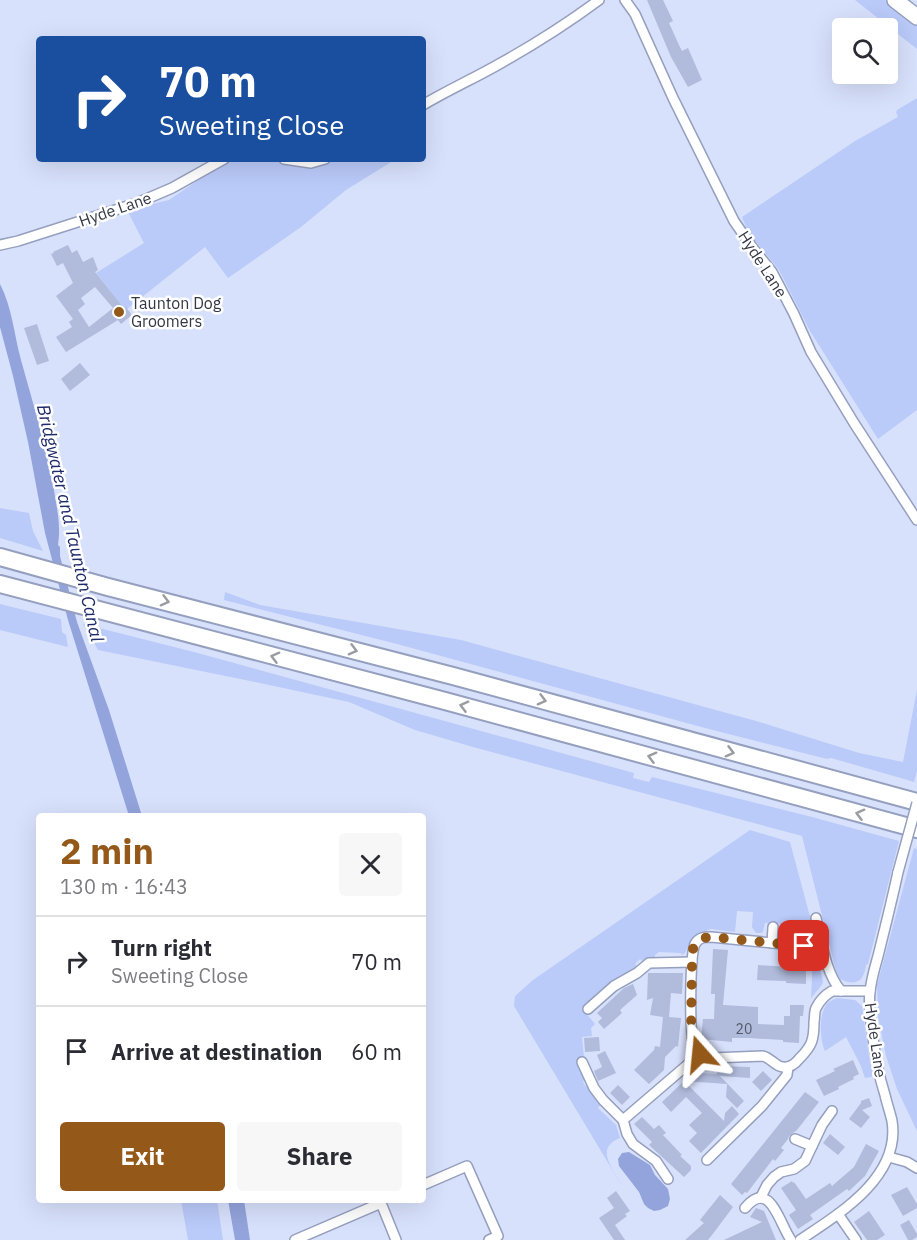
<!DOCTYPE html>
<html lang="en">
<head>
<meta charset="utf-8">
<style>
  body { margin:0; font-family:"IBM Plex Sans",sans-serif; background:#f7f7f7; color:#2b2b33; height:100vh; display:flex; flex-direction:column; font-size:22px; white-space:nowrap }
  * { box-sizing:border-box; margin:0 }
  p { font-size:20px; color:#7c7c81 }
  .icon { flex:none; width:33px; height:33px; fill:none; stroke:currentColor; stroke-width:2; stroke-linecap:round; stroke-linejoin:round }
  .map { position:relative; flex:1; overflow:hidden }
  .sheet { position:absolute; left:36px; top:813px; width:390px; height:390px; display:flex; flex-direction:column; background:#fff; border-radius:6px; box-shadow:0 6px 24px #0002 }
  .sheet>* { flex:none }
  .guide { position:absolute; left:36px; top:36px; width:390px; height:126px; border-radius:6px; box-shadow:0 6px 24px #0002; background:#1a4fa0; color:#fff; overflow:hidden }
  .controls { position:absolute; left:832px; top:18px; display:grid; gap:12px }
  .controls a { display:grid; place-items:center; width:66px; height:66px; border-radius:6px; background:#fff; box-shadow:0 6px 24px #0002; font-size:30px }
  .pin { position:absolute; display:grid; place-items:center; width:51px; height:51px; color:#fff; margin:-26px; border-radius:12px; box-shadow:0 3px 9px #0006 }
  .me { position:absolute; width:66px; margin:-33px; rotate:342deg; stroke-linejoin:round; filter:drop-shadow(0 0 4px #0008) }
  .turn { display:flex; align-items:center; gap:21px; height:126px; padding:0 24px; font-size:27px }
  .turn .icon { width:78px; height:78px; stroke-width:2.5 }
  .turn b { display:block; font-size:42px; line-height:51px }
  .round { display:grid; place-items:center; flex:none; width:63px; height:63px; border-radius:6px; background:#f7f7f7 }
  .headline { display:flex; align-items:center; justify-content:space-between; height:102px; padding:0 24px }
  h1 { font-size:36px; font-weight:800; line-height:45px; color:#945819 }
  .primary-button { display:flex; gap:12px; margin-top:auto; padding:12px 24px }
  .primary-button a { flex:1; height:69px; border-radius:6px; background:#945819; color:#fff; font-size:24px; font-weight:800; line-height:69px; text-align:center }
  .primary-button a+a { background:#f7f7f7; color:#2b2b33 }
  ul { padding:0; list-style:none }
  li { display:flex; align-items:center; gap:18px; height:90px; padding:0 24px; border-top:2px solid #e1e1e2 }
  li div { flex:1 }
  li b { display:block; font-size:22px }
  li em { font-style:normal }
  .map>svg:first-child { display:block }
</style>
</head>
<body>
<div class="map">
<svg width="917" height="1240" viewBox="0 0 917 1240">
  <rect width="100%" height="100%" fill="#d8e1fc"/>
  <!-- green -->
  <g fill="#bacaf9">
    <path d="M855 0H885L917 25V49Z"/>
    <path d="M917 98V410L878 439 810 331 779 270 748 232 742 217 855 141 898 117 896 112 897 110Z"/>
    <path d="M234 159H266L307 168 318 167 337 159H396L346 190 301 227 228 278 205 247 127 309 124 308 96 273 144 243 127 210 169 200 219 166Z"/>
    <path d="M0 508 29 513 33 531 43 551 0 538Z"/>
    <path d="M225 592 260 605 461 640 756 721 859 753 903 762 917 690V771L914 782 904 779 831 758 827 759 705 728 397 644 224 600Z"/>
    <path d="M0 604 61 619 62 632 66 635 68 647 0 630Z"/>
    <path d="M83 624 194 652 634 773 633 778 649 782 652 777 812 817 899 841 868 964 866 965C864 981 856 987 840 979L836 971 802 836 473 747 415 730 349 702 255 682 98 650Z"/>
    <path d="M750 830 790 842 820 954 817 956 823 982C821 988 814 993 811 999L813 953 807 952V940L782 936 780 933V924L765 923 763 932 761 933H756L752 927 753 912 737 911 735 932 711 929C692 936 694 934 685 953L682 955 681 953 659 952 655 955V960H648L643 962 640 959 635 964 638 967 603 988 582 1008 595 1024 591 1028 592 1036 582 1037 584 1057 578 1061 586 1079 583 1081 585 1086 589 1085 594 1096 601 1104 598 1108 616 1125 620 1138C594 1148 613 1169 622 1186L514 1006 515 996 533 980Z"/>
    <path d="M914 848 917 849V1131L897 1089 886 1056 878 1017 877 985Z"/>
    <path d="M837 998 855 1000 862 1006 869 1057 874 1075 871 1077 865 1078 860 1064 846 1037 825 1051C820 1041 819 1017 825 1007 827 1002 832 1000 837 998Z"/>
    <path d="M181 1200H217L223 1240H188Z"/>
  </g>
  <!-- water -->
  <g fill="#93a4dc">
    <path d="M0 284C12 307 14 334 21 360 33 403 46 446 54 490 57 510 61 525 58 545L60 547V556L77 622 109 710 142 816H129L68 620 45 533 28 442 13 376 0 327Z"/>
    <path d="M629 1152 650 1165 655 1175 668 1189 670 1199 668 1206 660 1210 654 1211 648 1208 644 1204 639 1192 619 1166 618 1159 622 1153Z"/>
    <path d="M228 1200H244L250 1240H235Z"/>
  </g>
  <!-- building -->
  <g fill="#b1bbdb" fill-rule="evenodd">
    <path d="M647 0H663L673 21 669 23 679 45 682 51 688 48 702 80 688 87 671 57Z"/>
    <path d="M68 245 72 253 77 250 83 262 93 257 98 270 95 272 124 308 126 307 132 315 121 324 118 320 66 352 56 337 72 327 69 322 73 319 56 296 73 283 63 263 57 266 51 254 54 253 53 252ZM95 287 113 308 89 327 78 310 85 304 81 298Z"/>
    <path d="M37 324 49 361 37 365 24 328Z"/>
    <path d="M80 363 90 375 70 391 61 379Z"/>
    <path d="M713 949 728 950 723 1005 758 1007V1024L784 1025V1016H790V1005H804L803 1016H800L799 1043 783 1042V1040L749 1038H732V1042L701 1039 703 1019H714L715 994H711Z"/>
    <path d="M758 965 806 968V984L786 983V981L757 980Z"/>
    <path d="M648 973H683L682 994 671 993 669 1017 681 1018 678 1047 676 1046 665 1057 664 1070 649 1084 634 1070 654 1050 655 1046 660 1047 663 1017 650 1015 653 998 647 1000Z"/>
    <path d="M633 984 637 995 620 1010 622 1013 604 1029 598 1022 602 1018 597 1013 624 988Z"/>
    <path d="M599 1037 600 1051 585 1052 584 1038Z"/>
    <path d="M605 1051 616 1073 598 1081 594 1071 602 1067 597 1055Z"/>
    <path d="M853 1060 859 1074 853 1077 854 1079 838 1087 839 1089 824 1096 816 1080 835 1071 833 1069Z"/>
    <path d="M717 1066 750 1067V1078L720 1076 744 1101 737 1108 726 1097 727 1084 684 1081 696 1070 698 1073 717 1074Z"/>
    <path d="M763 1071 772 1080 761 1091 752 1082Z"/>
    <path d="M684 1081 724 1121 725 1113 732 1106 739 1114 701 1153 689 1141 697 1133 689 1125 702 1113 686 1097 671 1112 662 1102Z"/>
    <path d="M618 1085 630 1097 622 1105 610 1093Z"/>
    <path d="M805 1092 819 1102 797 1130 789 1136 788 1139 781 1148 784 1150 775 1161 773 1159 747 1193 745 1192 742 1195 731 1184Z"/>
    <path d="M869 1098 872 1106 862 1110 870 1117 861 1128 849 1119 861 1103V1101Z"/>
    <path d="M642 1117 654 1129 659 1125 666 1133 663 1135 682 1155 680 1156 691 1166V1170L684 1177 649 1145 652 1142 634 1124Z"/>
    <path d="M830 1134 845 1147 838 1155 823 1143Z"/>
    <path d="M866 1144 879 1151 865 1176 849 1191 847 1189 810 1215 813 1219 798 1229 789 1215 796 1210 781 1188 792 1181 793 1183 794 1182 806 1199 830 1183 832 1186 854 1167Z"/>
    <path d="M907 1187 917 1204V1208L903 1216 891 1195Z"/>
    <path d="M616 1191 630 1211 625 1214 627 1216 615 1225 625 1240H614L599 1218 614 1208 607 1198Z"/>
    <path d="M720 1195 733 1207 712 1235 708 1240H685L704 1223 700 1220Z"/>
    <path d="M756 1208 764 1211 776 1240H724L762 1222 750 1217Z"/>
    <path d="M869 1211 885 1235 877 1240H867L854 1222Z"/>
    <path d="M909 1220 917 1234V1237L912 1240H908L900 1225Z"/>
  </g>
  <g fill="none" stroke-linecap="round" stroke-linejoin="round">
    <!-- minor casing -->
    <g stroke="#959fbe" stroke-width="12">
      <g id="minor">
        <path d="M625 0 635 14 673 98 734 221 752 247 772 272 794 314 811 352 854 423 917 520"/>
        <path d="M423 105C448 90 475 78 501 63 535 44 568 23 599 0"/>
        <path d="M284 159 311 163 325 159"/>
        <path d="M0 245 18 241 137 203 172 188 224 159"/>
        <path d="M816 918C822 942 825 972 841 991"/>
        <path d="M772 943 773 927"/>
        <path d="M804 946 711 937C705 937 699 937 695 944 690 954 689 1034 694 1045 697 1054 703 1057 712 1058L763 1056C771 1058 776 1067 783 1067 790 1068 795 1064 799 1059 812 1046 814 1040 814 1022 815 1017 814 1012 816 1008 820 1000 825 995 832 991H870"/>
        <path d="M588 1009 614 986 637 973 649 963 692 962"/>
        <path d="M582 1062 594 1088 603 1100 623 1120 700 1054"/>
        <path d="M623 1120 627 1134 633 1144 656 1161 668 1179"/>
        <path d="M795 1139 812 1146"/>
        <path d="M889 1157 907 1162 917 1168"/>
        <path d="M707 1160 762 1106 787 1075 788 1067"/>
        <path d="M423 1185 467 1166 498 1236 489 1240"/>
        <path d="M761 1197 767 1185 774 1177 781 1172 794 1169 805 1161 822 1125 832 1111"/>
        <path d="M745 1208C770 1178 779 1223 791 1240"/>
        <path d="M838 1214 856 1240"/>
        <path d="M295 1240 381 1203 396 1240"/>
        <path d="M800 1240C839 1214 901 1177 892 1121 890 1112 887 1104 885 1095 879 1076 875 1057 873 1037 871 1022 868 1006 870 992 871 980 875 967 878 956 885 928 892 900 898 872"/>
      </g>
    </g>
    <!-- primary casing -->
    <g stroke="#959fbe" stroke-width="18">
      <path id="primary" d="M895 0 917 17"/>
    </g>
    <!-- motorway casing -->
    <g stroke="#959fbe" stroke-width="20">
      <g id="motorway">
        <path d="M0 557 108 587 453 676 917 802"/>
        <path d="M0 584 445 701 917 829"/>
      </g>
    </g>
    <!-- minor -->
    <use href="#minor" stroke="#fff" stroke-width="9"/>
    <!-- primary -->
    <use href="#primary" stroke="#fff" stroke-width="15"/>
    <!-- motorway -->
    <use href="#motorway" stroke="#fff" stroke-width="16"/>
    <!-- minor-bridge casing -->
    <g stroke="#959fbe" stroke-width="12" stroke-linecap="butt">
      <path id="minor-bridge" d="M898 872 917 803"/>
    </g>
    <!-- minor-bridge -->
    <use href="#minor-bridge" stroke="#fff" stroke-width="9"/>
  </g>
  <!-- one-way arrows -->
  <defs><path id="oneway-chevron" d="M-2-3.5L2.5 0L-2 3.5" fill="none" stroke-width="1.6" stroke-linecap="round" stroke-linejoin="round" transform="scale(1.5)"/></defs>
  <g stroke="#9a9ca2">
    <use href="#oneway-chevron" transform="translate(165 601) rotate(15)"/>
    <use href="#oneway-chevron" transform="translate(353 650) rotate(15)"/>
    <use href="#oneway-chevron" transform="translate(275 657) rotate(-165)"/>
    <use href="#oneway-chevron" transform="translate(542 700) rotate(15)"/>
    <use href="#oneway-chevron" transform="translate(464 706) rotate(-165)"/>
    <use href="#oneway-chevron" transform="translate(730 752) rotate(15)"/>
    <use href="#oneway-chevron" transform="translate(652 757) rotate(-165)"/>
    <use href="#oneway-chevron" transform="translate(860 814) rotate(-165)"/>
  </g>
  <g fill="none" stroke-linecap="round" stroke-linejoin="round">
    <!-- route -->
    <path stroke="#945819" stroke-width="10" stroke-dasharray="0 18" d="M700 1054 694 1047 691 1036 692 962 693 949 695 944 699 940 703 938 711 937 804 946"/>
  </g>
  <!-- markers -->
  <circle fill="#945819" stroke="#fff" stroke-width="2" cx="119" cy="312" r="6"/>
  <g text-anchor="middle" stroke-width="5" stroke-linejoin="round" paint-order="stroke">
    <!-- number labels -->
    <g font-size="14" fill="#53596a">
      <text x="744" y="1034">20</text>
    </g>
    <!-- street labels -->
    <g font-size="16" fill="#343845" stroke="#fff">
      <text transform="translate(115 209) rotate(-19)" y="6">Hyde Lane</text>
      <text transform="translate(763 264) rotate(57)" y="6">Hyde Lane</text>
      <text transform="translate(876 1040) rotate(82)" y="6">Hyde Lane</text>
    </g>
    <!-- poi labels -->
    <g font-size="16" fill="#343845" stroke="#fff" text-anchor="start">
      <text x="131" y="309">Taunton Dog<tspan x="131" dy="18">Groomers</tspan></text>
    </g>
    <!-- water labels -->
    <g font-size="18" font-style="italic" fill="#1f2a6b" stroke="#fff">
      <text transform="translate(70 523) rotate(77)" y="6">Bridgwater and Taunton Canal</text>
    </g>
  </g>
</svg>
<div class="controls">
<a><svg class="icon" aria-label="search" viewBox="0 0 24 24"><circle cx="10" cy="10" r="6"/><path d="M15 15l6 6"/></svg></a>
</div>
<div class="pin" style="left:804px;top:946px;background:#d93025"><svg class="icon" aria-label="arrive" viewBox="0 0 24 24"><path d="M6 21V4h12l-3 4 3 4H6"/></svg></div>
<svg class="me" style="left:700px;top:1054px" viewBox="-20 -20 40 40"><path d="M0-17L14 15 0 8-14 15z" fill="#945819" stroke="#fff" stroke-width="4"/></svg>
<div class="guide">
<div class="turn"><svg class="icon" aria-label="right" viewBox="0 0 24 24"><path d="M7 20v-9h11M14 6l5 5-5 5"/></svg><div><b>70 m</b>Sweeting Close</div></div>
</div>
<section class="sheet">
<div class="headline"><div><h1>2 min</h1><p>130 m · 16:43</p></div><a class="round"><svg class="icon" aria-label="close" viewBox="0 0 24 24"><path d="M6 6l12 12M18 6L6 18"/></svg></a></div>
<ul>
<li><svg class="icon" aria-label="right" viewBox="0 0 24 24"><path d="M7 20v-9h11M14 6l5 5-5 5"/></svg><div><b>Turn right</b><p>Sweeting Close</p></div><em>70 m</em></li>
<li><svg class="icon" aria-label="arrive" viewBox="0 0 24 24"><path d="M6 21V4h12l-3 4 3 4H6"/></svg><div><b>Arrive at destination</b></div><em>60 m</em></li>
</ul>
<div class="primary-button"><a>Exit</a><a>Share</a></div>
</section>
</div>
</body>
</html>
